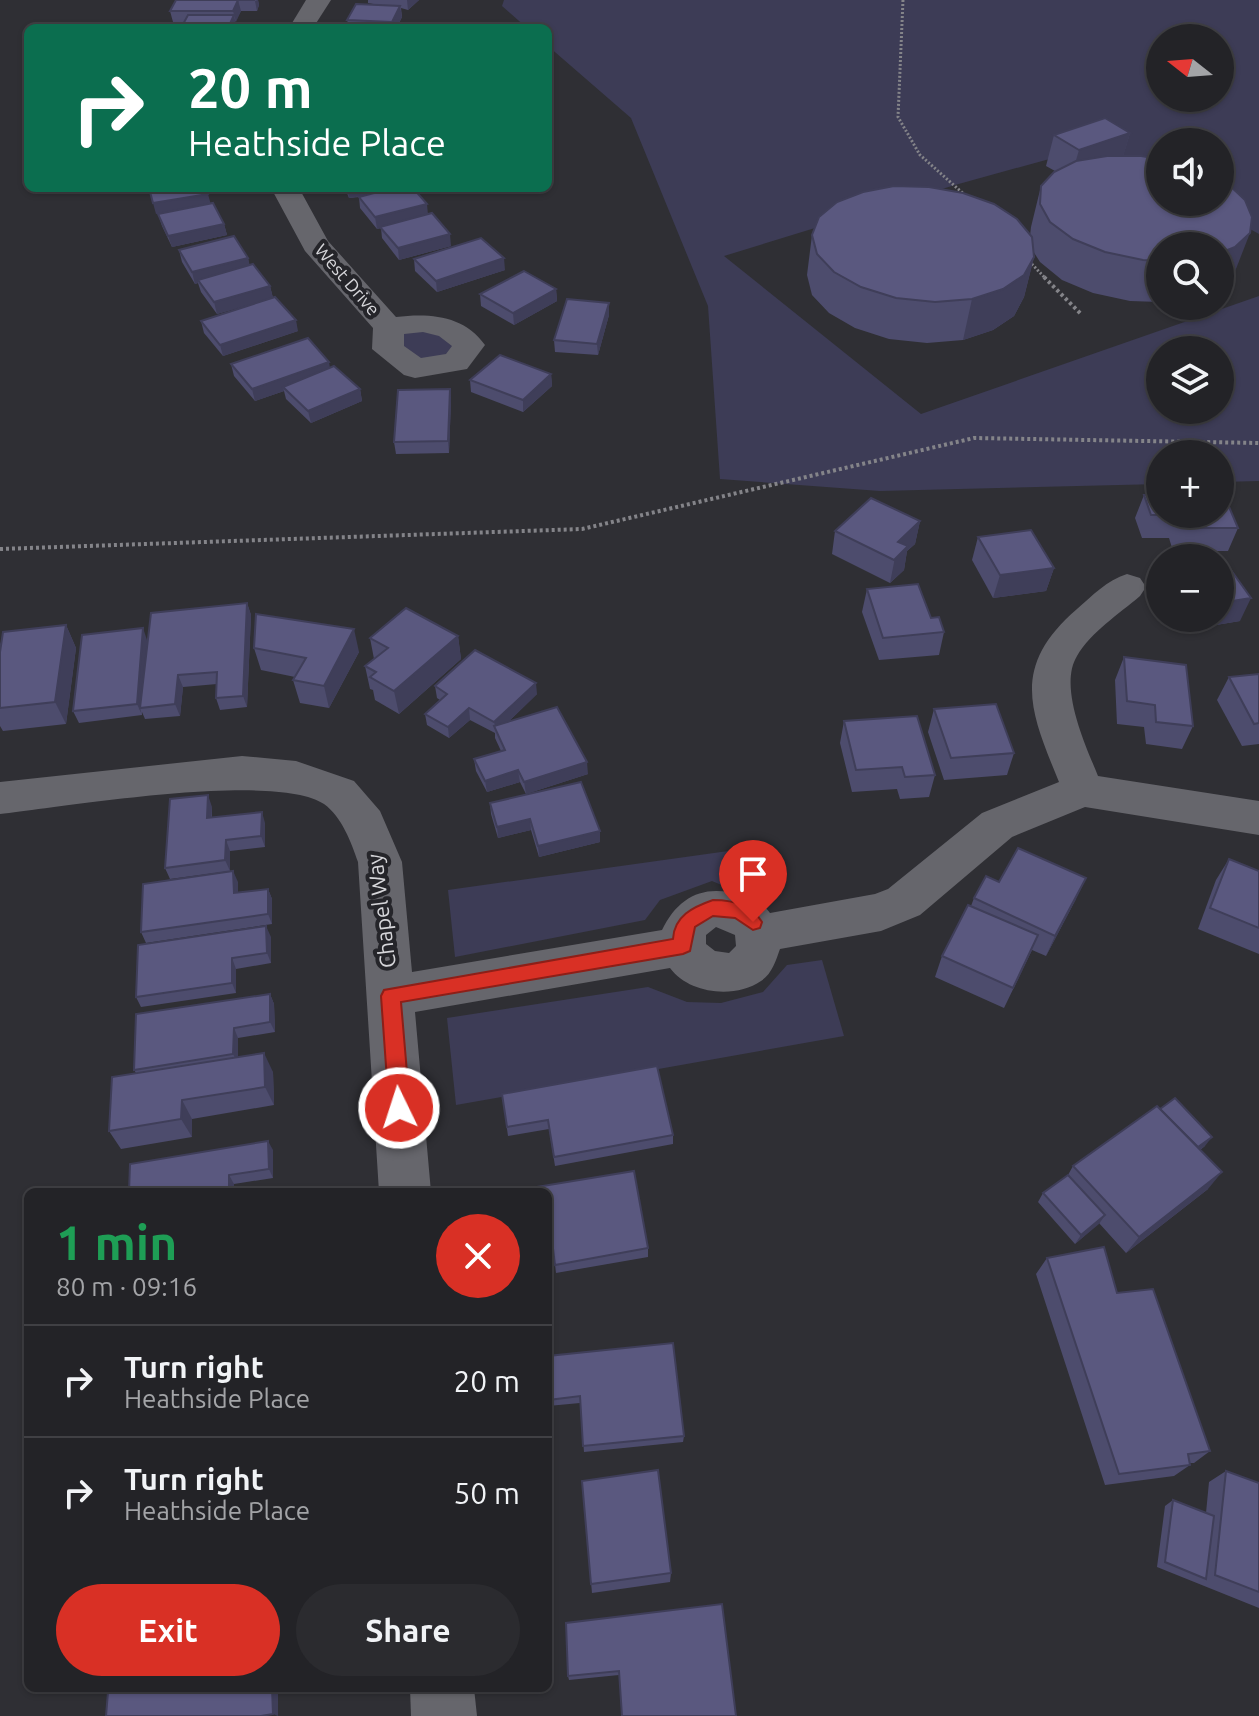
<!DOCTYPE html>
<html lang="en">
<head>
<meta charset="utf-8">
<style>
  body { margin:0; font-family:Ubuntu,sans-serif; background:#2b2b2f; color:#f1f3f6; height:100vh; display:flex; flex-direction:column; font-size:30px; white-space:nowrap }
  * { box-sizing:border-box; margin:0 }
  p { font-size:26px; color:#a3a4a7 }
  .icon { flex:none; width:44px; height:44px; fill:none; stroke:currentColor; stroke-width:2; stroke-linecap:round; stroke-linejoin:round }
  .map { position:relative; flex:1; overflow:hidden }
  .drawer { position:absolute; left:24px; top:1188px; width:528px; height:504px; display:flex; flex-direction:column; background:#232327; border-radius:12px; box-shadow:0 2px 6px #0004,0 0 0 2px #404044 }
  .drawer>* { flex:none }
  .banner { position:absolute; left:24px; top:24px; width:528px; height:168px; border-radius:12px; box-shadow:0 2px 6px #0004,0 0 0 2px #404044; background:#0b6e4f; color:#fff; overflow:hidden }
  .needle { width:52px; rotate:287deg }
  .fabs { position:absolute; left:1146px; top:24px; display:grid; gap:16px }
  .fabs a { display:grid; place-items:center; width:88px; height:88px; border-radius:50%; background:#232327; box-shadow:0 2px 6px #0004,0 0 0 2px #404044; font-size:40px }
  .pin { position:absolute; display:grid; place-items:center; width:68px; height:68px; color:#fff; margin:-82px -34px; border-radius:50% 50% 50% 0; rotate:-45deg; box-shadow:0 0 8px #0007 }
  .pin .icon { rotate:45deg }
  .me { position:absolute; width:88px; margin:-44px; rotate:356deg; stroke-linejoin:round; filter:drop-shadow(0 0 6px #0008) }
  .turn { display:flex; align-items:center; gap:28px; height:168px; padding:0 32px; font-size:36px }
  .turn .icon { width:104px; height:104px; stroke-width:2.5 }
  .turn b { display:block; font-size:56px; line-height:68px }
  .round { display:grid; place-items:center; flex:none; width:84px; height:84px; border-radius:42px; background:#2b2b2f }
  .summary { display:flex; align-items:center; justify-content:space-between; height:136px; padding:0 32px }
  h1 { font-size:48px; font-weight:700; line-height:60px; color:#1e9e55 }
  .action { display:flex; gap:16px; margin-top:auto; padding:16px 32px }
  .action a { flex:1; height:92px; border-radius:48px; background:#d93025; color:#fff; font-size:32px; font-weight:700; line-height:92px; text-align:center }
  .action a+a { background:#2b2b2f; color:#f1f3f6 }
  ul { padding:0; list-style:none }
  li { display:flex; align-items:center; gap:24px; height:112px; padding:0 32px; border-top:2px solid #404044 }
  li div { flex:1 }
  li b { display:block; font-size:30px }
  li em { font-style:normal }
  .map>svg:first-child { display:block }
</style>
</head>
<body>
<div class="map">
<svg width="1259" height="1716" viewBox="0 0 1259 1716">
  <rect width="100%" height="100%" fill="#2f2f34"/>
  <!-- green -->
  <g fill="#3d3c56" fill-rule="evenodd">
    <path d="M504 0H1259V234L1201 202H1220V142H1160V179L1100 145 955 185 724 256 921 414 1259 296V481L1220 482V454H1160V484L880 491 720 479 708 306 631 118 548 46V28H527L502 6ZM1160 38H1220V98H1160ZM1160 350H1220V410H1160Z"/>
    <path d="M423 323 469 345 415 368 388 327Z"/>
    <path d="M757 847 775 899 743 894 712 881 660 900 645 920 455 957 448 890Z"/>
    <path d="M822 960 844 1036 456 1105 447 1018 648 987 687 1002 721 1003 763 992 787 965Z"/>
  </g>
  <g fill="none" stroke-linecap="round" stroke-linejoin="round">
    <!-- path-far1 -->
    <g stroke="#848489" stroke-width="3" stroke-dasharray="2 2" stroke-linecap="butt">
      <path d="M903 0 898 117 920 155 966 196"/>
      <path d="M1029 261 1046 279"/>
    </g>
    <!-- path -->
    <g stroke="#848489" stroke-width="4" stroke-dasharray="3 3" stroke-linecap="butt">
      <path d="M1044 277 1081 314"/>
      <path d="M0 549 582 529 974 438 1259 443"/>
    </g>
    <!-- minor -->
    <g fill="#66666c" fill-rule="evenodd">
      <path d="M306 0H331L313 28H289Z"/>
      <path d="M271 188H299L328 241 396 317C429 313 464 315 485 345L467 369 415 378 404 375 372 349 373 328 305 251ZM423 332 439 336 452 346 446 354 421 358 404 346V334Z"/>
      <path d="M1127 574 1140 578 1146 587 1140 596C1119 614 1091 632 1077 656 1058 687 1086 746 1098 776L1259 801V835L1085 807 1012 837 920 915 881 931 780 949C776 960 772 974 761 981 735 999 689 994 670 968L415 1012 431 1192H379L358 862C351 842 342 817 324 804 275 771 65 807 0 814V782L242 756 296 761 354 781 380 811 402 862 412 972 662 930C679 895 706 883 744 896 754 899 764 904 770 913L875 894 888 889 982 813 1059 782C1030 711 1010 667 1077 609 1092 596 1107 580 1127 574ZM716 927 735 935 736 946 729 953 715 951 706 944V935Z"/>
      <path d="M410 1688H474L477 1716H411Z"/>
    </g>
  </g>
  <!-- wall -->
  <g fill="#4d4c6d">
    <path d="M176 0H258L259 5 257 11H241L235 22 236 26 173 22 170 11Z"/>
    <path d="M368 0H419L408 10 401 8 402 17 398 25 348 23 347 20 384 6 368 3Z"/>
    <path d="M1130 133 1123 156 1234 274 1160 246V302L1130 301 1093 293 1062 280 1040 262 1033 251 1034 257 1024 297 1014 316 993 330 963 340 927 343 889 339 855 328 829 313 812 295 807 275 812 235 1030 236 1031 227 1041 186 1055 171 1046 166 1054 135Z"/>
    <path d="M345 188H413L428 214 451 246 399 260 382 238 381 228 377 229 360 208 359 197 349 198Z"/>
    <path d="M210 203 224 224 227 235 172 247 162 226 158 214 174 211 156 214Z"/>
    <path d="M179 250 248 258 249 265 270 286 273 298 217 314 201 292 198 283 195 284 182 262Z"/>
    <path d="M414 259 505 270 437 292 415 271Z"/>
    <path d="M556 289 557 301 514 325 481 306 480 294Z"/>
    <path d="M609 303V315L598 355 555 352 554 340Z"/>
    <path d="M201 321 298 331 223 356 204 333Z"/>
    <path d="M231 364 330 368 360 389 362 401 311 423 286 399 284 391 255 401 234 376Z"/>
    <path d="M551 374 552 386 523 412 471 392 470 380Z"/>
    <path d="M450 389 451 400 449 453 396 454 394 442Z"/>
    <path d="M1144 495 1238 528 1228 551H1173L1169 538H1142L1135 518Z"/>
    <path d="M920 521 915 544 907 551 904 570 890 583 832 554 835 531Z"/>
    <path d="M978 537 1054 568 1046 591 993 598 972 560Z"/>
    <path d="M867 589 931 618 944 632 939 655 879 660 862 612Z"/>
    <path d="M247 603 251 615 247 707 220 710 216 698 217 684 183 687 180 716 145 719 142 712V715L79 723 73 711 147 640 146 659Z"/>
    <path d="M1179 618H1220L1240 621 1186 630Z"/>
    <path d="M66 625 76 648 66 724 3 731 0 726V642L1 645Z"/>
    <path d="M458 636 461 659 399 714 375 700 373 690 370 689 365 666 374 659 370 638Z"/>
    <path d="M254 648 359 652 329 708 300 703 293 680 295 677 261 670Z"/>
    <path d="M1124 657 1193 726 1182 749 1146 744 1144 727 1117 724 1115 680Z"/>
    <path d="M1259 674V744L1242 746 1217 700 1229 677Z"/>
    <path d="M435 686 537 694 508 722 588 774 526 794 520 782 487 792 476 771 474 759 501 751 495 738V733L470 720 449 738 427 725 425 714 440 700 437 698Z"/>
    <path d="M934 709 1014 753 1007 775 944 780 928 732Z"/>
    <path d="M844 721 935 775 929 797 900 799 897 789 852 792 840 743Z"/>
    <path d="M490 803 600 831V842L539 857 531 830 498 838 491 814Z"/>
    <path d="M212 807V817L265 823V847L230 851V871L170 879 165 868Z"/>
    <path d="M1229 859 1259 871V954L1198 929 1216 880Z"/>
    <path d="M238 882V893L268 889 272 899V924L146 943 141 932Z"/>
    <path d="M999 882 1076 899 1046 956 1032 950 1004 1008 935 977 942 956 971 906 974 898Z"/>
    <path d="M271 937V963L236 969V993L141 1007 136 997Z"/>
    <path d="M270 994 274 1004 275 1032 238 1038V1057L273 1072 274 1105 192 1119V1137L121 1149 109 1131 136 1073 134 1070Z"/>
    <path d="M502 1094 673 1135V1144L555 1166 549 1129 508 1136Z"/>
    <path d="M1205 1146 1200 1150 1208 1189 1126 1253 1099 1223 1075 1244 1038 1202 1043 1193 1068 1175 1073 1166Z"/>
    <path d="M273 1150V1178L234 1184V1192H129Z"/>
    <path d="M548 1192 648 1248V1257L556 1273 551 1231 548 1232Z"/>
    <path d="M1047 1258 1117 1293 1210 1451 1194 1463H1189L1190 1465 1174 1476 1105 1485 1036 1274Z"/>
    <path d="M548 1356 684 1436 683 1442 584 1452 580 1403 548 1406Z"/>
    <path d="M1226 1471 1259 1483V1608L1157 1567 1165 1506 1173 1500 1206 1513 1209 1482Z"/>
    <path d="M582 1481 671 1573 670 1582 592 1593Z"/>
    <path d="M722 1604 619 1675 569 1680 568 1676Z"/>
  </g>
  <!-- shaded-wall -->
  <g fill="#3f3e59">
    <path d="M238 0 241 11 236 22 233 11Z"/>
    <path d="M258 0 259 5 257 11 255 1Z"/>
    <path d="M407 0H419L408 10Z"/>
    <path d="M400 6 402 17 398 25V28H393L392 22Z"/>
    <path d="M234 15 236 26 235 28H228Z"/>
    <path d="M1130 133 1121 164 1070 181 1079 150Z"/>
    <path d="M347 188H401L402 190 349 198Z"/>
    <path d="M208 194 211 205 156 214 153 203Z"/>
    <path d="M427 204 428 215 377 229 375 217Z"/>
    <path d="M224 224 227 235 172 247 168 236Z"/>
    <path d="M1250 233 1234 274 1220 288V253Z"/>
    <path d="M450 234 451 246 399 260 398 248Z"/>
    <path d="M1034 257 1024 297 1014 316 993 330 963 340 972 299Z"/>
    <path d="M248 258 251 270 198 280V283L195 284 192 272Z"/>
    <path d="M504 258 505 270 437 292 436 281Z"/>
    <path d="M270 286 273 298 217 314 214 302Z"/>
    <path d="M556 289 557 301 514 325 513 313Z"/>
    <path d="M609 303V315L598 355 597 344Z"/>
    <path d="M296 320 298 331 223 356 220 345Z"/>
    <path d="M329 362 331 374 283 387 284 391 255 401 252 389Z"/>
    <path d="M551 374 552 386 523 412V400Z"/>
    <path d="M360 389 362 401 311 423 308 411Z"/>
    <path d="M450 389 451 400 449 453 448 441Z"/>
    <path d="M920 521 915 544 907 551 904 570 890 583 898 542Z"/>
    <path d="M1054 568 1046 591 993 598 1000 575Z"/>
    <path d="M1251 598 1240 621 1186 630 1192 618H1220V603Z"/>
    <path d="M247 603 251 615 247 707 243 696Z"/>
    <path d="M66 625 76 648 66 724 55 702Z"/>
    <path d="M143 628 147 640 142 708H140L142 715 137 704Z"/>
    <path d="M354 629 359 652 329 708 324 686Z"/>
    <path d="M458 636 461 659 399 714 394 691Z"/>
    <path d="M178 675 183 687 180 716 175 704Z"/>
    <path d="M536 683 537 694 497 733 494 722Z"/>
    <path d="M469 708 470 720 449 738 448 727Z"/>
    <path d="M587 762 588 774 526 794 524 782Z"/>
    <path d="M518 770 520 782 487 792 485 781Z"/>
    <path d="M208 795 212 807 211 829 207 818Z"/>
    <path d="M262 812 265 823V847L261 836Z"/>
    <path d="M530 819 531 830 498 838 497 827Z"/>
    <path d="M600 831V842L539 857 538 846Z"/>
    <path d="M226 840 230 851V871L225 860Z"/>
    <path d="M233 871 238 882V904L234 893Z"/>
    <path d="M1086 878 1076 899 1046 956 1055 936Z"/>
    <path d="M268 889 272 899V924L268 914Z"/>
    <path d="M266 926 271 937V963L267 953Z"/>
    <path d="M232 958 236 969V993L232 983Z"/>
    <path d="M270 994 274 1004 275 1032 270 1022Z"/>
    <path d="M234 1028 238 1038V1064L233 1054Z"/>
    <path d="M264 1053 273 1072 274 1105 265 1087Z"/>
    <path d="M182 1100 192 1119V1137L181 1119Z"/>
    <path d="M1212 1137 1205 1146 1182 1163 1189 1154Z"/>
    <path d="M268 1141 273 1150V1178L269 1169Z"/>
    <path d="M1222 1172 1208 1189 1126 1253 1139 1237Z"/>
    <path d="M229 1175 234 1184V1192H229Z"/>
    <path d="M1105 1215 1099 1224 1075 1244 1081 1235Z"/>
    <path d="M272 1688H278V1716L273 1714Z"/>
  </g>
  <!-- building -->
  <g fill="#5a587f" stroke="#3f3e59" stroke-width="2">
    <path d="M176 0H255H238L233 11H170Z"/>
    <path d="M356 4 400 6 392 22 347 20Z"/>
    <path d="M188 15H234L228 28H181Z"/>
    <path d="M345 23 397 24 396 28H343Z"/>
    <path d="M1105 118 1130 133 1079 150 1054 135Z"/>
    <path d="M1107 156H1141L1160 159V202H1220V180L1228 184 1245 200 1252 217 1250 233 1235 247 1220 253V246H1160V261L1143 260 1105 252 1073 239 1050 222 1040 204 1041 186 1054 172 1076 161Z"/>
    <path d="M894 186 929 187 963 193 994 204 1017 219 1032 237 1034 257 1024 275 1003 289 972 299 935 302 896 298 861 287 834 272 817 254 812 235 819 217 837 202 863 192Z"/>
    <path d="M149 188H206L208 194 153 203Z"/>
    <path d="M393 188H413L427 204 375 217 359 197Z"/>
    <path d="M213 203 224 224 168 236 158 214Z"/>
    <path d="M432 213 450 234 398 248 380 227Z"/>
    <path d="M234 236 248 258 192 272 179 250Z"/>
    <path d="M481 238 504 258 436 281 414 259Z"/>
    <path d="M253 264 270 286 214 302 198 280Z"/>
    <path d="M524 271 556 289 513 313 480 294Z"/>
    <path d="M275 297 296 320 220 345 201 321Z"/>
    <path d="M567 299 609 303 597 344 554 340Z"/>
    <path d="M308 338 329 362 252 389 231 364Z"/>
    <path d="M500 355 551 374 523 400 470 380Z"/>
    <path d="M334 366 360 389 308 411 283 387Z"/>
    <path d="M450 389 448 441 394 442 398 390Z"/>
    <path d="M1144 495H1160V514H1220V495H1224L1238 528H1183L1178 515H1151Z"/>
    <path d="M871 498 920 521 898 542 908 546 894 560 835 531Z"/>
    <path d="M1031 530 1054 568 1000 575 978 537Z"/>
    <path d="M1220 559H1223L1251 598 1220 603Z"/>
    <path d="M918 584 931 618 939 617 944 632 883 638 867 589Z"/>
    <path d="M247 603 243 696 216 698 217 672 178 675 175 704 140 708 151 613Z"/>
    <path d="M406 608 458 636 394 691 370 677 376 672 365 666 388 648 370 638Z"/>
    <path d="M256 614 354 629 324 686 293 680 306 658 254 648Z"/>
    <path d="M66 625 55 702 0 708V652L3 632Z"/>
    <path d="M143 628 137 704 73 711 82 635Z"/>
    <path d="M475 650 536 683 494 722 469 708 448 727 425 714 447 694 435 686Z"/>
    <path d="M1124 657 1186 665 1193 726 1156 722 1155 705 1127 701Z"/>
    <path d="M1259 674V723L1254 724 1229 677Z"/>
    <path d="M996 704 1014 753 951 758 934 709Z"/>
    <path d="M557 707 587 762 524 782 518 770 485 781 474 759 505 750 494 726Z"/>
    <path d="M917 716 935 775 905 777 902 767 856 770 844 721Z"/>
    <path d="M581 782 600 831 538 846 530 819 497 827 490 803Z"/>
    <path d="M208 795 207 818 262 812 261 836 226 840 225 860 165 868 170 799Z"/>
    <path d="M1018 848 1086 878 1055 936 974 898 986 876 999 882Z"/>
    <path d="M1229 859 1259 871V928L1210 908Z"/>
    <path d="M233 871 234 893 268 889V914L141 932 143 884Z"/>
    <path d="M968 905 1038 935 1013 988 942 956Z"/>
    <path d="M266 926 267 953 232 958V983L136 997 138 945Z"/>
    <path d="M270 994V1022L234 1028 233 1054 134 1070 136 1014Z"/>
    <path d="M264 1053 265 1087 182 1100 181 1119 109 1131 112 1077Z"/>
    <path d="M657 1066 673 1135 554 1157 548 1120 507 1127 502 1094Z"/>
    <path d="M1175 1098 1212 1137 1198 1147 1160 1109Z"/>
    <path d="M1157 1106 1222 1172 1139 1237 1073 1166Z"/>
    <path d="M268 1141 269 1169 229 1175V1192H129L130 1164Z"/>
    <path d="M634 1171 648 1248 555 1265 550 1223H548V1192H507Z"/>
    <path d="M1068 1175 1105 1215 1081 1235 1043 1193Z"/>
    <path d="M1104 1247 1117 1293 1153 1289 1210 1451 1188 1454 1190 1465 1119 1474 1047 1258Z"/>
    <path d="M673 1343 684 1436 583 1446 580 1396 548 1400V1356Z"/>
    <path d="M658 1470 671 1573 591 1584 582 1481Z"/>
    <path d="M1226 1471 1259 1483V1592L1215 1575Z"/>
    <path d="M1173 1500 1214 1516 1206 1579 1165 1562Z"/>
    <path d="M722 1604 736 1716H622L619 1671 568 1676 566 1623Z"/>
    <path d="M126 1688H272L273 1714 261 1716H106L108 1692Z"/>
  </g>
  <!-- route -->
  <path fill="#d93025" stroke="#8d1f18" stroke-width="2" d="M713 900C732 900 752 905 762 922L760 928 753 930 735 918 713 916 695 927 690 951 683 954 401 1002 410 1108 407 1114 399 1117 392 1114 389 1108 381 996 384 990 673 939C674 916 693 907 713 900Z"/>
  <g text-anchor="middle" stroke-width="8" stroke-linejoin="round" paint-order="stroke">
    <!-- far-street labels -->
    <g font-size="18" fill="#d6d6da" stroke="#25252a">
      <text transform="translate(347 280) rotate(49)" y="6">West Drive</text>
    </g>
    <!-- street labels -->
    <g font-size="22" fill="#d6d6da" stroke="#25252a">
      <text transform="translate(381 911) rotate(-97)" y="8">Chapel Way</text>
    </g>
  </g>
</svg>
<div class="fabs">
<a><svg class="needle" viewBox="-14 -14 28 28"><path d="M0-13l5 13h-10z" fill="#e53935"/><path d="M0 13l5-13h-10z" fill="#a3a4a7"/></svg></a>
<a><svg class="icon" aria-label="sound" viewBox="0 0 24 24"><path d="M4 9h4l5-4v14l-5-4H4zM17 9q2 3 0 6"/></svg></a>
<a><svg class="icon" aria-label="search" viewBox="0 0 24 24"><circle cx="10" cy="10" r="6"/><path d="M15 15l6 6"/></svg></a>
<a><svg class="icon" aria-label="layers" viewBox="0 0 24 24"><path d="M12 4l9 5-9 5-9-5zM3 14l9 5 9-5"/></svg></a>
<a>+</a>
<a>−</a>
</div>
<div class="pin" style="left:753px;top:922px;background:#d93025"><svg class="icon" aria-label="arrive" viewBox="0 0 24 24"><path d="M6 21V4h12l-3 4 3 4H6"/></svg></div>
<svg class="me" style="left:399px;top:1108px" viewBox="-20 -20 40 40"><circle r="17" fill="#d93025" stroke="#fff" stroke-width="3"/><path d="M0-11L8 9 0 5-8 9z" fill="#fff"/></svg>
<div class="banner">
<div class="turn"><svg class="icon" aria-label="right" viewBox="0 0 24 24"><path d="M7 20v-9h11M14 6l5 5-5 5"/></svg><div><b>20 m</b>Heathside Place</div></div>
</div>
<section class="drawer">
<div class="summary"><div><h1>1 min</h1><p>80 m · 09:16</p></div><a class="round" style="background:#d93025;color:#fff"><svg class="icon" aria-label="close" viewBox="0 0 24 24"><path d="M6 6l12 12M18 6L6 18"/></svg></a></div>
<ul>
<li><svg class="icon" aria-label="right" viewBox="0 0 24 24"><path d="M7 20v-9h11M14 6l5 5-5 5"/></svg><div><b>Turn right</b><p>Heathside Place</p></div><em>20 m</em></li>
<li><svg class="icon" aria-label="right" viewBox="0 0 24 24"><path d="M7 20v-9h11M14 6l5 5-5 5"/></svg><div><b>Turn right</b><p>Heathside Place</p></div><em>50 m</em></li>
</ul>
<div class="action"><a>Exit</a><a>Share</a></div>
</section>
</div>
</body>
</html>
